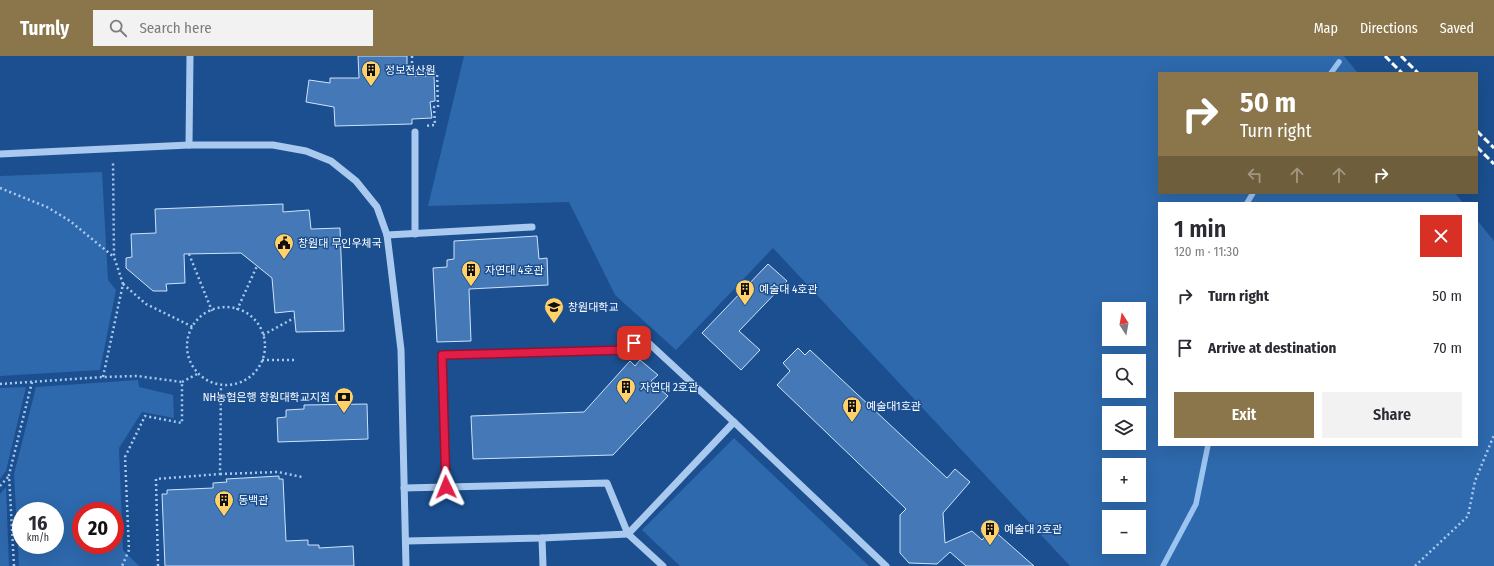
<!DOCTYPE html>
<html lang="en">
<head>
<meta charset="utf-8">
<style>
  body { margin:0; font-family:"Fira Sans Condensed","Noto Sans KR",sans-serif; background:#f2f2f3; color:#2b2b33; height:100vh; display:flex; flex-direction:column; font-size:15px; white-space:nowrap }
  * { box-sizing:border-box; margin:0 }
  p { font-size:13px; color:#7c7c81 }
  .icon { flex:none; width:22px; height:22px; fill:none; stroke:currentColor; stroke-width:2; stroke-linecap:round; stroke-linejoin:round }
  .map { position:relative; flex:1; overflow:hidden }
  .panel { position:absolute; left:1158px; top:146px; width:320px; height:244px; display:flex; flex-direction:column; background:#fff; border-radius:0px; box-shadow:0 4px 16px #0002 }
  .panel>* { flex:none }
  .top-card { position:absolute; left:1158px; top:16px; width:320px; height:122px; border-radius:0px; box-shadow:0 4px 16px #0002; background:#8a764a; color:#fff; overflow:hidden }
  .needle { width:26px; rotate:349deg }
  .buttons { position:absolute; left:1102px; top:246px; display:grid; gap:8px }
  .buttons a { display:grid; place-items:center; width:44px; height:44px; border-radius:0px; background:#fff; box-shadow:0 4px 16px #0002; font-size:20px }
  .speed { position:absolute; left:12px; top:446px; display:flex; gap:8px; font-size:20px; font-weight:700; text-align:center }
  .speed>* { display:grid; place-content:center; width:52px; height:52px; border-radius:50%; background:#fff; box-shadow:0 4px 16px #0002; line-height:1 }
  .speed small { font-size:10px; font-weight:400 }
  .speed .limit { border:6px solid #d22; background:#fff; color:#111 }
  .pin { position:absolute; display:grid; place-items:center; width:34px; height:34px; color:#fff; margin:-17px; border-radius:8px; box-shadow:0 2px 6px #0006 }
  .me { position:absolute; width:44px; margin:-22px; rotate:358deg; stroke-linejoin:round; filter:drop-shadow(0 0 3px #0008) }
  .turn { display:flex; align-items:center; gap:14px; height:84px; padding:0 16px; font-size:18px }
  .turn .icon { width:52px; height:52px; stroke-width:2.5 }
  .turn b { display:block; font-size:28px; line-height:34px }
  .lanes { display:flex; align-items:center; height:38px; padding:0 16px; background:#0003; justify-content:center; gap:20px; direction:ltr }
  .lanes .off { opacity:.35 }
  .round { display:grid; place-items:center; flex:none; width:42px; height:42px; border-radius:0px; background:#f2f2f3 }
  .overview { display:flex; align-items:center; justify-content:space-between; height:68px; padding:0 16px }
  h1 { font-size:24px; font-weight:600; line-height:30px }
  .button { display:flex; gap:8px; margin-top:auto; padding:8px 16px }
  .button a { flex:1; height:46px; border-radius:0px; background:#8a764a; color:#fff; font-size:16px; font-weight:600; line-height:46px; text-align:center }
  .button a+a { background:#f2f2f3; color:#2b2b33 }
  ul { padding:0; list-style:none }
  li { display:flex; align-items:center; gap:12px; height:52px; padding:0 16px }
  li div { flex:1 }
  li b { display:block; font-size:15px }
  li em { font-style:normal }
  header { display:flex; align-items:center; gap:24px; box-sizing:border-box; height:56px; padding:0 20px; background:#8a764a; color:#fff }
  header strong { font-size:19px }
  nav { display:flex; gap:22px; margin-inline-start:auto; font-size:14px }
  .search { width:280px; height:36px; background:#f2f2f3; display:flex; align-items:center; gap:10px; box-sizing:border-box; padding:0 14px; border-radius:0px; color:#7c7c81; font-size:15px }
  .map>svg:first-child { display:block }
</style>
</head>
<body>
<header>
<strong>Turnly</strong>
<div class="search"><svg class="icon" aria-label="search" viewBox="0 0 24 24"><circle cx="10" cy="10" r="6"/><path d="M15 15l6 6"/></svg>Search here</div>
<nav><a>Map</a><a>Directions</a><a>Saved</a></nav>
</header>
<div class="map">
<svg width="1494" height="510" viewBox="0 0 1494 510">
  <rect width="100%" height="100%" fill="#1b4f8f"/>
  <!-- green -->
  <g fill="#2e69ad" fill-rule="evenodd">
    <path d="M464 0H1344L1358 17H1159V137H1455L1463 147H1159V389H1477V164L1494 185V510H1070L773 192 676 294 615 239 569 146 428 150ZM1109 253H1139V283H1109ZM1109 305H1139V335H1109ZM1109 357H1139V387H1109ZM1109 409H1139V439H1109ZM1109 461H1139V491H1109Z"/>
    <path d="M102 116 108 224 116 234 100 314 0 320V120Z"/>
    <path d="M138 324 139 331 173 339 174 362 142 356 119 392 123 494 139 510H19L14 418 36 331ZM21 455H55V489H21ZM81 455H115V489H81Z"/>
    <path d="M26 331 6 415 0 423V332Z"/>
    <path d="M734 382 869 510H680L642 474Z"/>
    <path d="M6 431 9 510H0V438Z"/>
  </g>
  <g fill="none" stroke-linecap="round" stroke-linejoin="round">
    <!-- stream -->
    <g stroke="#9cc4f0" stroke-width="5.5">
      <path d="M1331 17 1339 6"/>
      <path d="M1247 147 1253 137"/>
      <path d="M1163 510 1196 448 1208 389"/>
    </g>
  </g>
  <!-- building -->
  <g fill="#4478b7" stroke="#cfe3fa">
    <path d="M358 0H407V20H434L435 45 430 46 432 62 412 63V68L335 70 334 51 306 46 309 24 330 27V22H359Z"/>
    <path d="M283 148V156L309 154 311 173 340 172 344 275 296 276 294 255 275 257 272 222 241 197 184 198 185 227 166 228 167 235H153L126 212V202L132 201 131 178 156 177 155 153Z"/>
    <path d="M537 180 539 203 547 202 548 229 469 233 471 285 437 286 433 212 447 211V204L454 203V185Z"/>
    <path d="M768 208 787 225 739 275 760 294 741 314 702 277Z"/>
    <path d="M798 292 805 299 810 294 947 422 955 413 970 426 943 457 945 487 972 475 982 484 992 473 1034 510H966L950 496 937 508 909 507 900 497V459L906 453 777 329 790 315 783 307Z"/>
    <path d="M640 304 658 319 651 325 668 340 613 399 473 403 471 360 584 356 630 305 635 310Z"/>
    <path d="M367 348 368 383 278 386 277 362 286 361V354L304 353V349Z"/>
    <path d="M279 420V423H283L286 485 308 484V489H319V492L353 490 354 510H165L162 438H167V434L213 432V427L227 426 226 423Z"/>
  </g>
  <g fill="none" stroke-linecap="round" stroke-linejoin="round">
    <!-- path -->
    <g stroke="#a9c9ee" stroke-width="2.5" stroke-dasharray="2 3" stroke-linecap="butt">
      <path d="M412 0V18L437 17 438 51H434L435 69 425 70"/>
      <path d="M0 132 47 151 70 165 114 201"/>
      <path d="M189 198 212 255"/>
      <path d="M123 228 146 248 193 271"/>
      <circle cx="226" cy="290" r="39"/>
      <path d="M237 254 257 210"/>
      <path d="M263 279 294 262"/>
      <path d="M262 304H294"/>
      <path d="M103 321 123 228 114 201 113 105"/>
      <path d="M182 326 199 317"/>
      <path d="M0 328 103 321 137 320 182 326V367L145 360 125 401 129 494 122 510"/>
      <path d="M220 418 278 416 302 421"/>
      <path d="M0 430 9 420"/>
      <path d="M14 510 9 419 32 326"/>
      <path d="M158 510 156 423 220 418 221 330"/>
      <path d="M1415 510 1468 460 1475 425 1494 379"/>
    </g>
    <!-- minor -->
    <g stroke="#a9c9ee" stroke-width="7">
      <path d="M415 76V178"/>
      <path d="M189 89 190 0"/>
      <path d="M0 98 189 89H273L306 95 331 105 356 125 377 151 387 179 390 203 401 294 406 510"/>
      <path d="M387 179 532 171"/>
      <path d="M446 431 442 299 627 294 641 280 734 366 886 510"/>
      <path d="M404 432 607 427 628 478 663 510"/>
      <path d="M542 482 543 510"/>
      <path d="M406 485 542 482 628 478 734 366"/>
    </g>
    <!-- rail -->
    <g stroke="#fff" stroke-width="3" stroke-dasharray="7 3" stroke-linecap="butt">
      <path d="M1385 0 1402 17"/>
      <path d="M1401 0 1418 17"/>
      <path d="M1477 75 1494 92"/>
      <path d="M1477 91 1494 108"/>
    </g>
  </g>
  <g fill="none" stroke-linecap="round" stroke-linejoin="round">
    <!-- route casing -->
    <g stroke="#92132f" stroke-width="10">
      <path id="route" d="M446 431 442 299 626 294 634 287"/>
    </g>
    <!-- route -->
    <use href="#route" stroke="#e11d48" stroke-width="7"/>
  </g>
  <!-- icons -->
  <defs>
    <g id="building-pin" transform="scale(1)"><path d="M0 17L-7.5 6A9.5 9.5 0 1 1 7.5 6Z" fill="#ffd166" stroke="#1b4f8f"/><path d="M-4-6H4V6H1V3H-1V6H-4ZM-2.5-4.3h1.7v1.8h-1.7ZM.8-4.3h1.7v1.8H.8ZM-2.5-1h1.7V.8h-1.7ZM.8-1h1.7V.8H.8Z" fill="#111"/></g>
    <g id="civic-pin" transform="scale(1)"><path d="M0 17L-7.5 6A9.5 9.5 0 1 1 7.5 6Z" fill="#ffd166" stroke="#1b4f8f"/><path d="M-.6-6.5H3V-4.5H.6V-3L4-1V1h2V6H-6V1h2V-1L-.6-3ZM-1.2 2.5V6h2.4V2.5Z" fill="#111"/></g>
    <g id="university-pin" transform="scale(1)"><path d="M0 17L-7.5 6A9.5 9.5 0 1 1 7.5 6Z" fill="#ffd166" stroke="#1b4f8f"/><path d="M0-5L7-2L0 1L-7-2ZM-4 1L0 2.5L4 1V4Q0 6-4 4Z" fill="#111"/></g>
    <g id="bank-pin" transform="scale(1)"><path d="M0 17L-7.5 6A9.5 9.5 0 1 1 7.5 6Z" fill="#ffd166" stroke="#1b4f8f"/><path d="M-6-4H6V4H-6ZM0-2.3a2.3 2.3 0 1 0 0 4.6a2.3 2.3 0 1 0 0-4.6Z" fill="#111"/></g>
  </defs>
  <g fill-rule="evenodd">
    <use href="#building-pin" x="371" y="14"/>
    <use href="#civic-pin" x="284" y="187"/>
    <use href="#building-pin" x="471" y="214"/>
    <use href="#building-pin" x="745" y="233"/>
    <use href="#university-pin" x="554" y="251"/>
    <use href="#building-pin" x="626" y="331"/>
    <use href="#bank-pin" x="344" y="341"/>
    <use href="#building-pin" x="852" y="350"/>
    <use href="#building-pin" x="224" y="444"/>
    <use href="#building-pin" x="990" y="473"/>
  </g>
  <g text-anchor="middle" stroke-width="3" stroke-linejoin="round" paint-order="stroke">
    <!-- poi labels -->
    <g font-size="11" fill="#fff" stroke="#1b4f8f" text-anchor="start">
      <text x="385" y="18">정보전산원</text>
      <text x="298" y="191">창원대 무인우체국</text>
      <text x="485" y="218">자연대 4호관</text>
      <text x="759" y="237">예술대 4호관</text>
      <text x="568" y="255">창원대학교</text>
      <text x="640" y="335">자연대 2호관</text>
      <text x="330" y="345" text-anchor="end">NH농협은행 창원대학교지점</text>
      <text x="866" y="354">예술대1호관</text>
      <text x="238" y="448">동백관</text>
      <text x="1004" y="477">예술대 2호관</text>
    </g>
  </g>
</svg>
<div class="buttons">
<a><svg class="needle" viewBox="-14 -14 28 28"><path d="M0-13l5 13h-10z" fill="#e53935"/><path d="M0 13l5-13h-10z" fill="#7c7c81"/></svg></a>
<a><svg class="icon" aria-label="search" viewBox="0 0 24 24"><circle cx="10" cy="10" r="6"/><path d="M15 15l6 6"/></svg></a>
<a><svg class="icon" aria-label="layers" viewBox="0 0 24 24"><path d="M12 4l9 5-9 5-9-5zM3 14l9 5 9-5"/></svg></a>
<a>+</a>
<a>−</a>
</div>
<div class="speed"><div>16<small>km/h</small></div><div class="limit">20</div></div>
<div class="pin" style="left:634px;top:287px;background:#d93025"><svg class="icon" aria-label="arrive" viewBox="0 0 24 24"><path d="M6 21V4h12l-3 4 3 4H6"/></svg></div>
<svg class="me" style="left:446px;top:431px" viewBox="-20 -20 40 40"><path d="M0-17L14 15 0 8-14 15z" fill="#e11d48" stroke="#fff" stroke-width="4"/></svg>
<div class="top-card">
<div class="turn"><svg class="icon" aria-label="right" viewBox="0 0 24 24"><path d="M7 20v-9h11M14 6l5 5-5 5"/></svg><div><b>50 m</b>Turn right</div></div>
<div class="lanes"><svg class="icon off" aria-label="left" viewBox="0 0 24 24"><path d="M17 20v-9H6M10 6l-5 5 5 5"/></svg><svg class="icon off" aria-label="ahead" viewBox="0 0 24 24"><path d="M12 20V5M6 11l6-6 6 6"/></svg><svg class="icon off" aria-label="ahead" viewBox="0 0 24 24"><path d="M12 20V5M6 11l6-6 6 6"/></svg><svg class="icon" aria-label="right" viewBox="0 0 24 24"><path d="M7 20v-9h11M14 6l5 5-5 5"/></svg></div>
</div>
<section class="panel">
<div class="overview"><div><h1>1 min</h1><p>120 m · 11:30</p></div><a class="round" style="background:#d93025;color:#fff"><svg class="icon" aria-label="close" viewBox="0 0 24 24"><path d="M6 6l12 12M18 6L6 18"/></svg></a></div>
<ul>
<li><svg class="icon" aria-label="right" viewBox="0 0 24 24"><path d="M7 20v-9h11M14 6l5 5-5 5"/></svg><div><b>Turn right</b></div><em>50 m</em></li>
<li><svg class="icon" aria-label="arrive" viewBox="0 0 24 24"><path d="M6 21V4h12l-3 4 3 4H6"/></svg><div><b>Arrive at destination</b></div><em>70 m</em></li>
</ul>
<div class="button"><a>Exit</a><a>Share</a></div>
</section>
</div>
</body>
</html>
